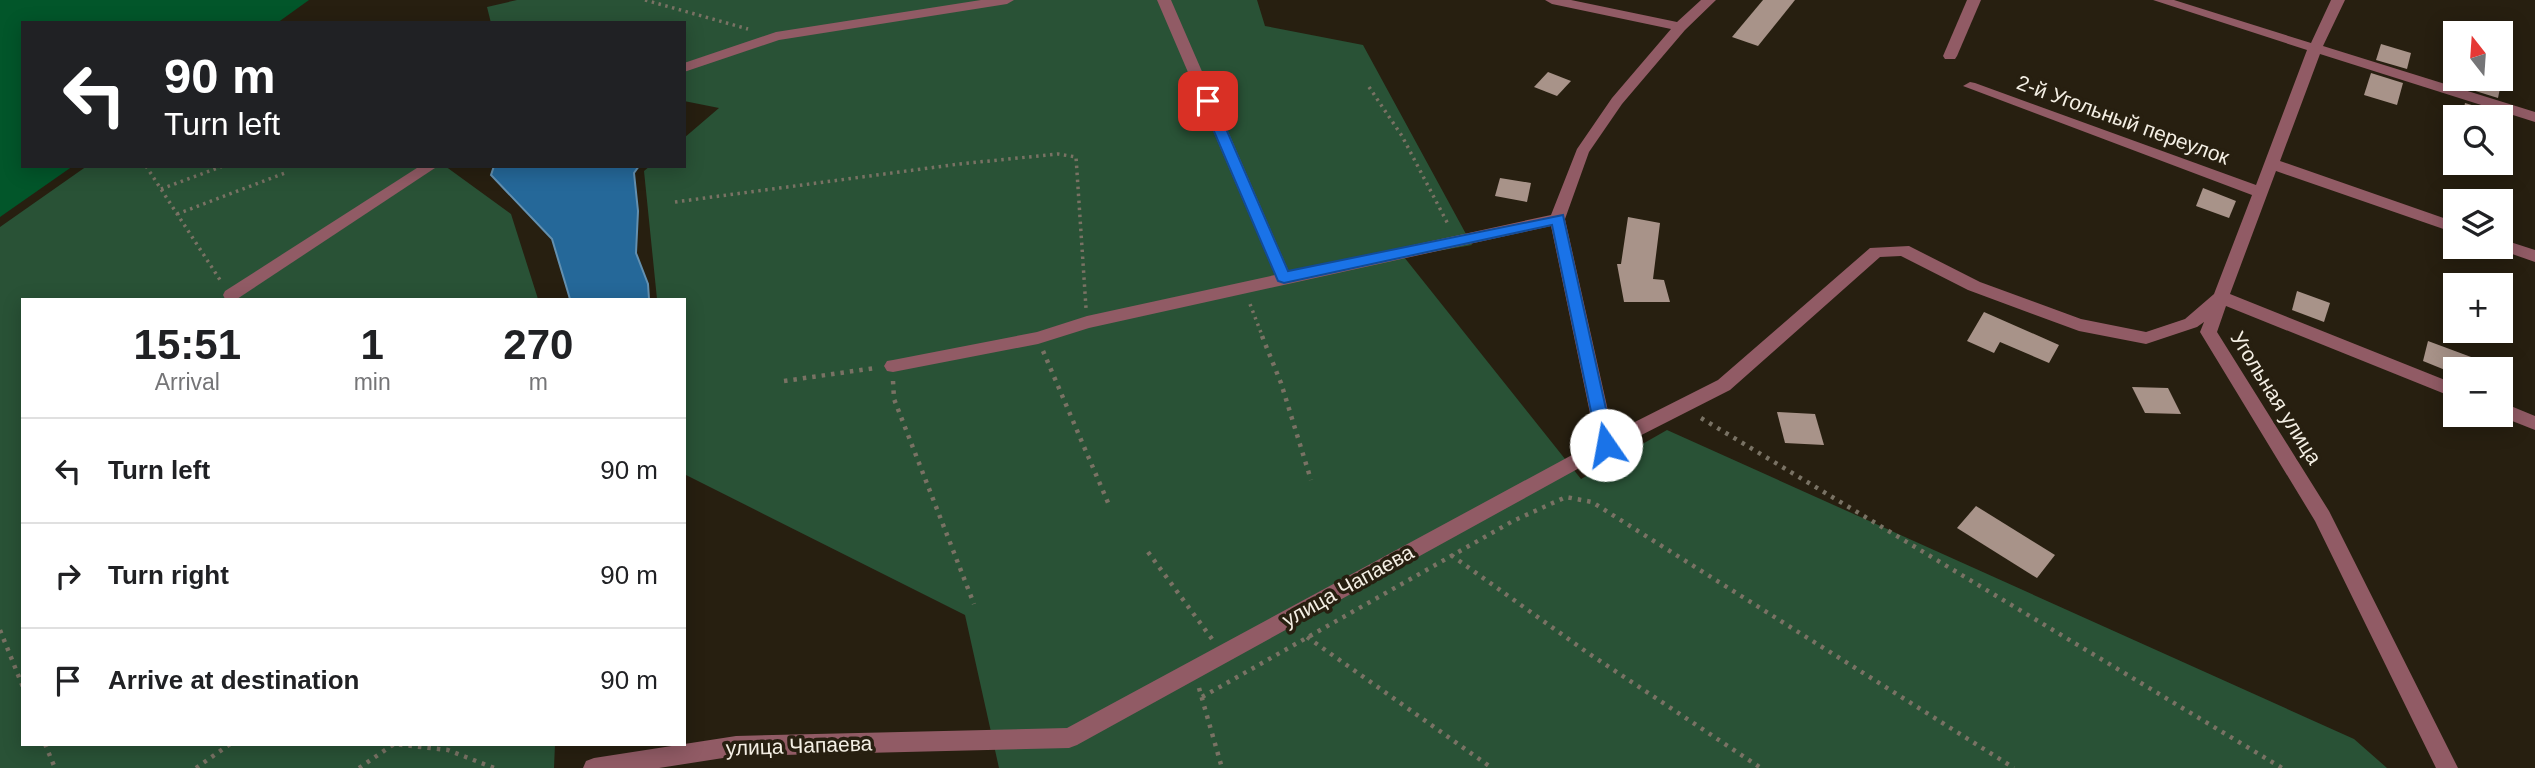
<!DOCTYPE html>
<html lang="en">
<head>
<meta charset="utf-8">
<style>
  body { margin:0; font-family:Helvetica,sans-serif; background:#f6f6f6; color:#202124; height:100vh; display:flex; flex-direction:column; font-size:26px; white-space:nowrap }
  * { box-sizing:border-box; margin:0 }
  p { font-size:23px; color:#757577 }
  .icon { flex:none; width:38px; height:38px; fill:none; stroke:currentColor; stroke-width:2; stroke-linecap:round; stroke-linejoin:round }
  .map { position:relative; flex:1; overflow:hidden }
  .side { position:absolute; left:21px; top:298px; width:665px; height:448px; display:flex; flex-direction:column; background:#fff; border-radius:0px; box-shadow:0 4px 18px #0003 }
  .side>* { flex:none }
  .banner { position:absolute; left:21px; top:21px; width:665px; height:147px; border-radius:0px; box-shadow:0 4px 18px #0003; background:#202124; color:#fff; overflow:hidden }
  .needle { width:46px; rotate:343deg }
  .tools { position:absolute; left:2443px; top:21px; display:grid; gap:14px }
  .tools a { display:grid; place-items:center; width:70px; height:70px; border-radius:0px; background:#fff; box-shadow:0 4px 18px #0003; font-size:35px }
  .pin { position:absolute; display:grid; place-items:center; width:60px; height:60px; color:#fff; margin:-30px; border-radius:14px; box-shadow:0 4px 10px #0006 }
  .me { position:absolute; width:77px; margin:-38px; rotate:348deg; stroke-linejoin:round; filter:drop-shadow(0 0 5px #0008) }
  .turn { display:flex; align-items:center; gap:24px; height:147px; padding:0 28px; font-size:32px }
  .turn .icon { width:91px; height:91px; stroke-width:2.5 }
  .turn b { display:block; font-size:49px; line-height:60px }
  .eta { display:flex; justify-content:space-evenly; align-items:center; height:119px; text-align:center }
  .eta b { font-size:42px; font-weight:600; line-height:49px }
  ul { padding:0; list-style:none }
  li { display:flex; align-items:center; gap:21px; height:105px; padding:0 28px; border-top:2px solid #e0e0e0 }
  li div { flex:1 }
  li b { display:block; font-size:26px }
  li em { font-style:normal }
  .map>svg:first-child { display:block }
</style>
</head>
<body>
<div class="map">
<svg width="2535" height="768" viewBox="0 0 2535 768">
  <rect width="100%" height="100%" fill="#271f10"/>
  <!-- green -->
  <g fill="#295236">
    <path d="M517 0H1257L1265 26 1363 45 1472 245 1404 257 1581 479 1667 430 2354 739 2387 768H999L965 615 684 474V299H657L644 171 650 166H684V138L719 108 684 101V23H491L487 7Z"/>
    <path d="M87 166H445L511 214 538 299H23V744H555L554 768H0V227Z"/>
  </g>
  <!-- forest -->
  <path fill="#02562a" d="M0 0H309L277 23H23V166H73L0 217Z"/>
  <!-- water -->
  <path fill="#256899" stroke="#6390b0" stroke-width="2" d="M494 166H639L634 173 638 211 636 253 648 284 649 299H570L552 239 491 175Z"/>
  <!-- building -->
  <g fill="#a89389">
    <path d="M1763 0H1795L1758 46 1732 37Z"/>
    <path d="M2381 44 2411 53 2407 69 2376 60Z"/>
    <path d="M1548 72 1571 81 1557 96 1534 87Z"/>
    <path d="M2371 73 2403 83 2397 105 2364 95Z"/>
    <path d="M2471 79H2502L2498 98 2469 89Z"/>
    <path d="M2465 103 2495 112 2494 117H2462Z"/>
    <path d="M1500 178 1531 183 1527 202 1495 196Z"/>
    <path d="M2203 188 2236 201 2229 218 2196 206Z"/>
    <path d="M1628 217 1660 223 1653 279 1664 280 1670 302H1624L1617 264H1621Z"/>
    <path d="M2297 291 2330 303 2324 322 2292 310Z"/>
    <path d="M1984 312 2059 345 2049 363 2000 342 1994 353 1967 341Z"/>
    <path d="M2428 341 2498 367V369H2455V374L2423 361Z"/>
    <path d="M2132 387 2168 388 2181 414 2145 413Z"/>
    <path d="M1777 412 1815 414 1824 445 1785 443Z"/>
    <path d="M1976 506 2055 555 2037 578 1957 528Z"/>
  </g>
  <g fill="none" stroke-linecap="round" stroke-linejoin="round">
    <!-- path-far1 -->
    <g stroke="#797264" stroke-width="3.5" stroke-dasharray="2.5 4.5" stroke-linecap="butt">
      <path d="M645 0 748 29"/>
      <path d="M1369 87 1402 136 1449 226"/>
      <path d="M146 166 222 283"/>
      <path d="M161 189 223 166"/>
      <path d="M675 202 959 164 1058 154 1076 157 1086 308"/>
      <path d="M177 214 285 173"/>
      <path d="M1250 304 1263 338"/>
    </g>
    <!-- path -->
    <g stroke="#797264" stroke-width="4.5" stroke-dasharray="3.5 6" stroke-linecap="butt">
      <path d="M1262 336 1281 383 1311 480"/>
      <path d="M1043 351 1109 505"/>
      <path d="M784 381 875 368"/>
      <path d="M893 381 894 399 974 604"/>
      <path d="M1701 418 2282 768"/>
      <path d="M1148 552 1212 639"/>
      <path d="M1451 555 1588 653 1761 768"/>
      <path d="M0 630 23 687"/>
      <path d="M1307 637 1492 768"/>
      <path d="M1199 688 1222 768"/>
      <path d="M1202 697 1513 521 1566 497 1592 502 2014 768"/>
      <path d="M45 744 55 768"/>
      <path d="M196 768 230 744"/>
      <path d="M359 768 394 744 448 750 494 768"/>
    </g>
    <!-- street -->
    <g fill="#915b65" fill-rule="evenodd">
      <path d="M981 0H1014L1007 4 779 40 684 72V63L776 32Z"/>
      <path d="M1157 0H1171L1289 272 1551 215 1577 149 1612 98 1671 29 1552 4 1545 0H1571L1677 22 1701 0H1716L1685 30 1622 104 1589 152 1565 219 1613 433 1718 380 1870 248 1909 246 1980 282 2081 319 2146 332 2185 319 2214 294 2252 195 1963 86 1970 82 1975 83 2256 185 2307 50 2153 0H2174L2311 43 2331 0H2345L2323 46 2535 112V122L2320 54 2280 161 2455 222V233L2276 171 2230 294 2455 384V398L2226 306 2217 332 2329 511 2458 768H2436L2315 521 2200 332 2204 322 2197 327 2146 344 2079 331 1968 290 1901 256 1880 257 1730 390 1612 450 1077 745 1069 748 736 756 659 768H583L586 761 594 758 736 736 1067 728 1596 442 1551 226 1089 328 1038 344 893 372 887 371 884 366 887 361 893 360 1037 332 1087 316 1275 275Z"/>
      <path d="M1967 0H1981L1957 56 1955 59H1945L1943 56Z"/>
      <path d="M420 166H438L237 299H225L223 295 225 291Z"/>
      <path d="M2501 239 2535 250V262L2495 248 2501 247Z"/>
      <path d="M2501 402 2535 416V430L2497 415H2501Z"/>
    </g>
  </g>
  <!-- route -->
  <path fill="#1a73e8" stroke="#114b97" stroke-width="2" d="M1208 97 1214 101 1288 271 1563 215 1614 445 1612 450 1606 452 1598 445 1552 225 1284 283 1278 281 1201 101Z"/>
  <g text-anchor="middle" stroke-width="7" stroke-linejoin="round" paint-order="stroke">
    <!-- street labels -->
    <g font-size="21" fill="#f4efe4" stroke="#271f10">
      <text transform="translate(2123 120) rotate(20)" y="7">2-й Угольный переулок</text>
      <text transform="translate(2276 398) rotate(58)" y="7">Угольная улица</text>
      <text transform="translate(1348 586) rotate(-29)" y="7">улица Чапаева</text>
      <text transform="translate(799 746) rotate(-2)" y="7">улица Чапаева</text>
    </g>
  </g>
</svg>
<div class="tools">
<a><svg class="needle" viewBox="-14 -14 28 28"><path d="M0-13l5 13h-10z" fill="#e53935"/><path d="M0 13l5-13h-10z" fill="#757577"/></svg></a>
<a><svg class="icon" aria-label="search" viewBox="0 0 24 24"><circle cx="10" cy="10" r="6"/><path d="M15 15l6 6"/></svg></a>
<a><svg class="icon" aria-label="layers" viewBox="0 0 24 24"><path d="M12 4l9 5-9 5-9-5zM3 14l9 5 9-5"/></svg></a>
<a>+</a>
<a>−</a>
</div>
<div class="pin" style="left:1208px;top:101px;background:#d93025"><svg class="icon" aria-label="arrive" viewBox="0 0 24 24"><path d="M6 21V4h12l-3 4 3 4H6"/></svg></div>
<svg class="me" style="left:1606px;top:445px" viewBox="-20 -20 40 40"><circle r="19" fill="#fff"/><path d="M0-13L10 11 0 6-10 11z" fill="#1a73e8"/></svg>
<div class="banner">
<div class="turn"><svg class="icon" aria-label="left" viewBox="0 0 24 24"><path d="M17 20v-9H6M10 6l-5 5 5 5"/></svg><div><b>90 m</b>Turn left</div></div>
</div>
<section class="side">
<div class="eta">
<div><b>15:51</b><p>Arrival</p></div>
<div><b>1</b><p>min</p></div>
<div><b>270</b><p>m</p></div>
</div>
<ul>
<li><svg class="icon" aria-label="left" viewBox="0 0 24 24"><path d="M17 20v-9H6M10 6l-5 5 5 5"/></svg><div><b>Turn left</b></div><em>90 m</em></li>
<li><svg class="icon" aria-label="right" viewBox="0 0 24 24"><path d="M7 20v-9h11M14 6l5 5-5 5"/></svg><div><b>Turn right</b></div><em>90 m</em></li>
<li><svg class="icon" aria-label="arrive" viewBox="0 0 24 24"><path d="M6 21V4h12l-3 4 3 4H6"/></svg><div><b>Arrive at destination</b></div><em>90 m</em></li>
</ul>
</section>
</div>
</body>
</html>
